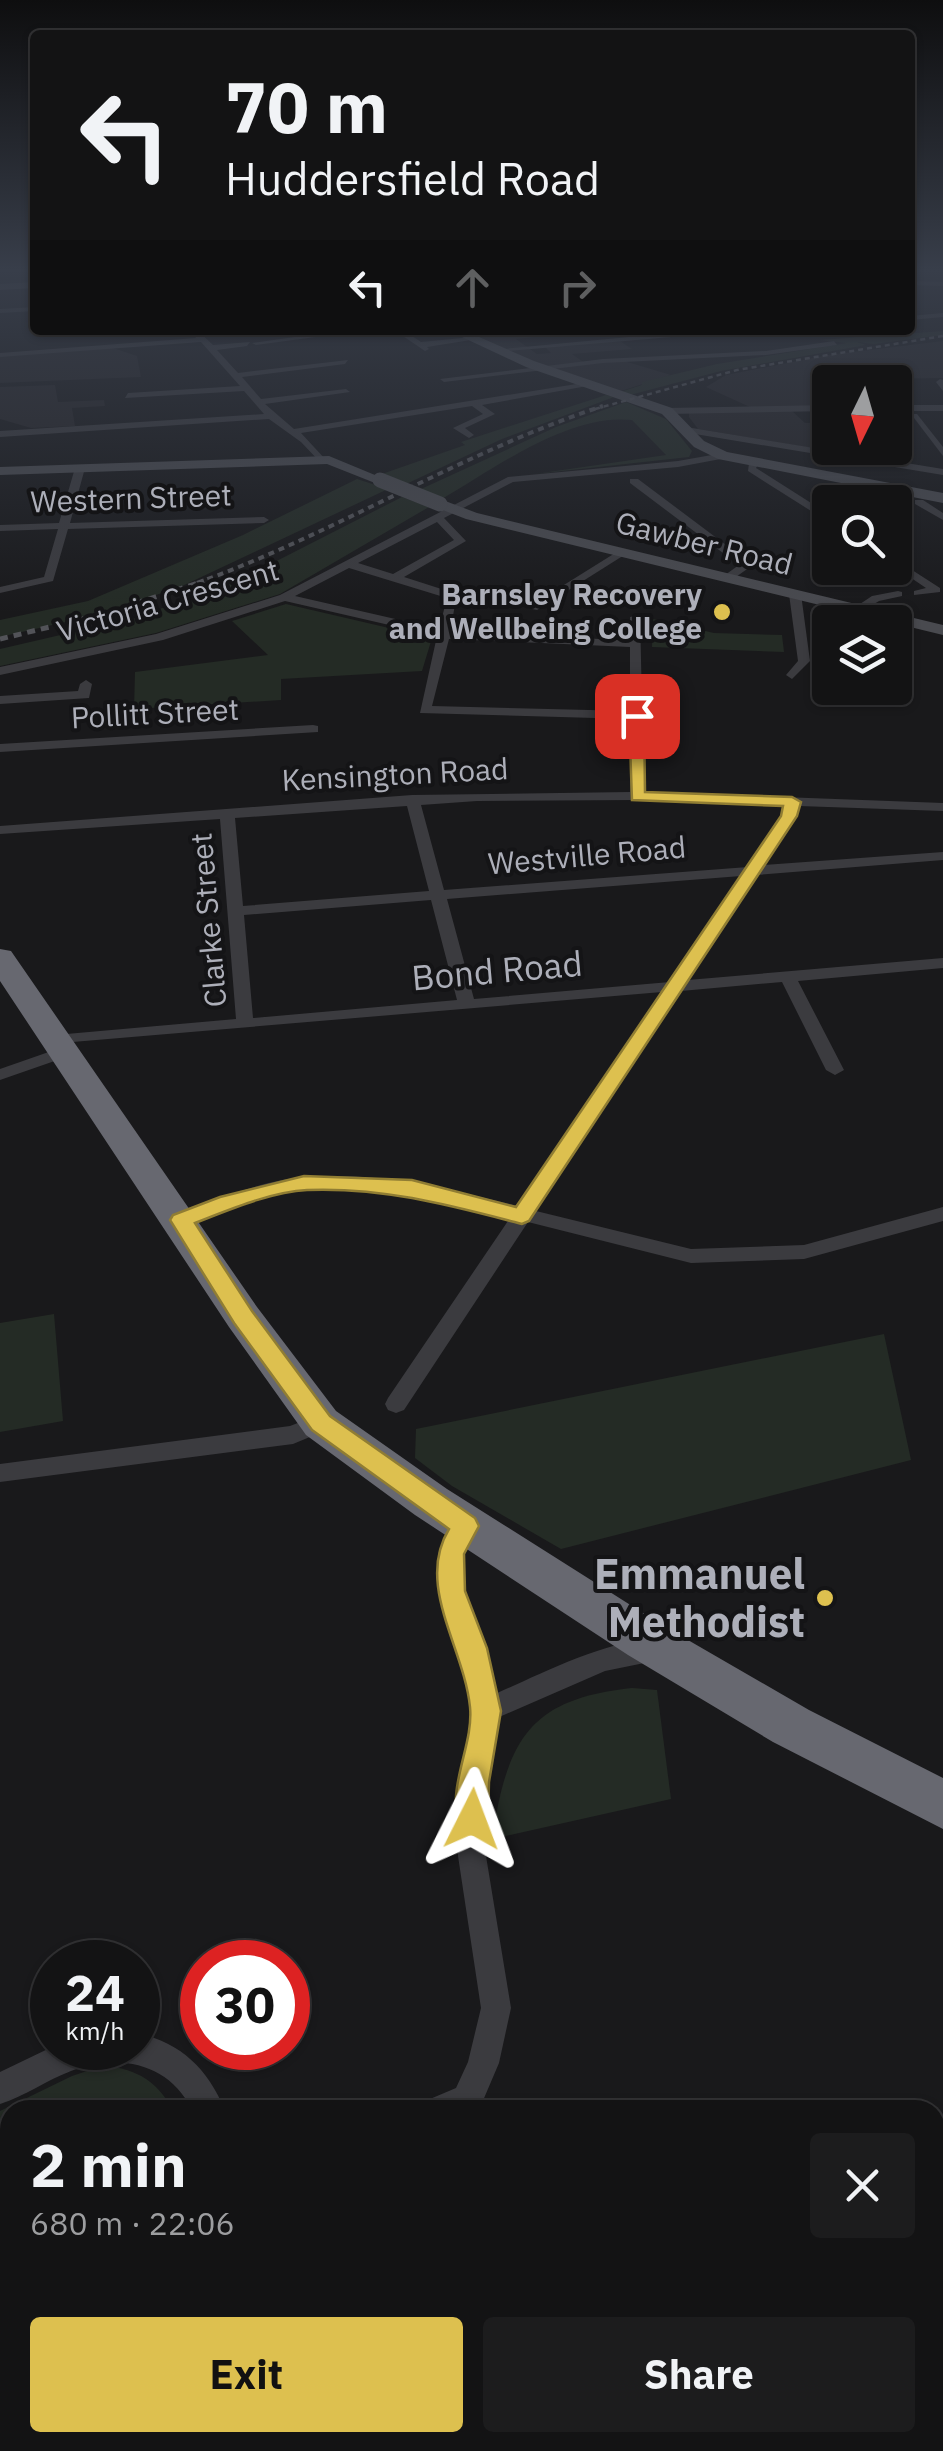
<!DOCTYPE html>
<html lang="en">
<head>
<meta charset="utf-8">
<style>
  body { margin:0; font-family:"IBM Plex Sans",sans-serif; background:#1c1c1d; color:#f1f3f6; height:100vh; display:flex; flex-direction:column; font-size:38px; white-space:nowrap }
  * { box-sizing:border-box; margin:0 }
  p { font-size:32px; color:#9d9ea0 }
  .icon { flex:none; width:55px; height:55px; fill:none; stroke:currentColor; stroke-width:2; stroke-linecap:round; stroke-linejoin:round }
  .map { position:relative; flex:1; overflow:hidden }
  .panel { position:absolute; left:0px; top:2100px; width:945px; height:352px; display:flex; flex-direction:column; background:#131314; border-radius:30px 30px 0 0; box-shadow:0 2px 8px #0004,0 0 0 2px #323234 }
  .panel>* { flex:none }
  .hud { position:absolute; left:30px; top:30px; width:885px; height:305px; border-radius:10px; box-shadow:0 2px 8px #0004,0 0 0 2px #323234; background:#131314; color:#f1f3f6; overflow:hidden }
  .needle { width:65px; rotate:185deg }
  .buttons { position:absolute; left:812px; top:365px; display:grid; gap:20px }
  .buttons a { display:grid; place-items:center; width:100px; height:100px; border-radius:10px; background:#131314; box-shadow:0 2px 8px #0004,0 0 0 2px #323234; font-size:50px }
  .speed { position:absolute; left:30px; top:1940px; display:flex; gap:20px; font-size:50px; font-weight:700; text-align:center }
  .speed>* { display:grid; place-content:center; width:130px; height:130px; border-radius:50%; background:#131314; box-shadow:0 2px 8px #0004,0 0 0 2px #323234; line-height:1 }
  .speed small { font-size:25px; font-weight:400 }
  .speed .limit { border:15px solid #d22; background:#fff; color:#111 }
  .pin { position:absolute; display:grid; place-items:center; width:85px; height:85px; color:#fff; margin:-42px; border-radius:20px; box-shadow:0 5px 15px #0006 }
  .me { position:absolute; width:110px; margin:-55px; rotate:3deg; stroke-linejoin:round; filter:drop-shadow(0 0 8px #0008) }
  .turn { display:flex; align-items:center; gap:35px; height:210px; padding:0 30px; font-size:45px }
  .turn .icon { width:130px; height:130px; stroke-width:2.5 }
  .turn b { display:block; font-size:70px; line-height:85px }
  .lanes { display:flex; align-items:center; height:95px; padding:0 30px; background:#0003; justify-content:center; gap:50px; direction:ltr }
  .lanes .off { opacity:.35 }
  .round { display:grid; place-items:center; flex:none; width:105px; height:105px; border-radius:10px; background:#1c1c1d }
  .overview { display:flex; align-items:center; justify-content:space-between; height:170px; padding:0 30px }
  h1 { font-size:60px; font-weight:700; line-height:75px }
  .cta { display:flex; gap:20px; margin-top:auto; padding:20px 30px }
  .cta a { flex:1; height:115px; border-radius:10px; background:#ddc04f; color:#111; font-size:40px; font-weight:700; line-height:115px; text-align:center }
  .cta a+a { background:#1c1c1d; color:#f1f3f6 }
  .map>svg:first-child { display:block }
</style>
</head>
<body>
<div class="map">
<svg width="943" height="2451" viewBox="0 0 943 2451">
  <rect width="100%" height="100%" fill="#19191b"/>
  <!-- built -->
  <g fill="#262528">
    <path d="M458 330H602L516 339 537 354 551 353 545 347 620 341 632 349 572 354 586 364 624 361 671 375 618 392 538 365Z"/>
    <path d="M943 341V378L826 380 827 407 752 408 706 387 726 375 828 355Z"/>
    <path d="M113 348 137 356 141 377 0 383V356Z"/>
    <path d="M55 385 58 402 104 400 105 406 72 408 75 426 31 428 0 419V387Z"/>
    <path d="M792 411 805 423H830V448H874L885 450 883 454 906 458 901 463 698 429 689 417V413Z"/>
  </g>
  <!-- green -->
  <g fill="#242b25">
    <path d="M943 331V335L874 344 857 342 866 345 721 371 630 395 620 392 642 385V382L717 364 847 343 819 340Z"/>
    <path d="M606 395 614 397 502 439 404 485 379 475 465 445 461 442Z"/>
    <path d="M626 402 666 419 692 451 689 457 535 474 666 455 632 420C569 413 495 468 442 499L421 489 556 427Z"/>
    <path d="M357 479 388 489 178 588 83 618 0 637V620L88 601 243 535Z"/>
    <path d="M402 497 429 507 280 594 156 633 0 666V649L138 617 241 579Z"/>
    <path d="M286 604 432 638 422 671 281 679V700L134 709 135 672 268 655 232 621Z"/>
    <path d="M653 619 714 633 782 635 784 652 652 647Z"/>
    <path d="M54 1314 63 1421 0 1432V1323Z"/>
    <path d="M884 1334 911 1460 561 1549 452 1486 415 1458 416 1429Z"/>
    <path d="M632 1688 657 1690 671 1799 492 1839C507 1742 527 1699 632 1688Z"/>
    <path d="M105 2065C139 2071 156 2080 173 2110H10V2328L0 2331V2111L72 2076Z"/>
  </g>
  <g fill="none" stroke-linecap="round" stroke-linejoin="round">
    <!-- street -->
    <g fill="#3b3b3f" fill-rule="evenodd">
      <rect x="0" y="270" width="35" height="2"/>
      <path d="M910 281 943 282V286L910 285Z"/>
      <path d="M35 307V311L0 313V309Z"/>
      <path d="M943 313V317L910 320V316Z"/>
      <path d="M190 330H197L213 345 250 342 247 346 217 350 238 373 348 360 345 364 242 377 261 399 346 389 350 392 265 404 294 429 589 382 593 385 482 405 495 414 465 428 474 435 469 438 453 428 483 414 472 406 301 433 326 460 321 463 301 442 269 419 0 437V431L264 414 244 391 125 398 128 393 240 386 201 342 0 357V353L196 338Z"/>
      <path d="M344 330H368L256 345 252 343Z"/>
      <path d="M394 330H403L421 342 473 337 477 339 427 347 429 349 425 351Z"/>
      <path d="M737 330 725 333 721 331 722 330Z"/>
      <path d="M692 331 695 335 497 352 493 350Z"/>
      <path d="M834 341 837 345 766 355 603 363 444 382 440 379 603 359 766 351Z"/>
      <path d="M940 379 943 380V391L936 382Z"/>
      <path d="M830 405V411L667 414 663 411 667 408Z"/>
      <rect x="895" y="405" width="48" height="6"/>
      <path d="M911 414H917L943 447V456Z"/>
      <path d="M686 427 943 469V475L683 432Z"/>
      <path d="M723 453 726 458 678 467 513 482 444 518 466 541 404 577 457 594 450 632 461 634 630 640V617L640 615 644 792 943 803V811L799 806 796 816 764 865 943 852V860L757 875 688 980 943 958V968L798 981 844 1070 835 1075 826 1070 782 982 681 991 536 1211 691 1249 804 1245 943 1207V1221L804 1259 691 1263 528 1222 404 1410 396 1413 388 1410 385 1404 388 1398 510 1218C443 1201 376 1184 306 1189 263 1193 222 1215 181 1227L171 1220 174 1215C212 1201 266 1179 306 1177 379 1172 447 1189 518 1206L662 992 49 1044 46 1040 49 1036 55 1035 236 1019 220 819 0 834V826L412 795 630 792V719L420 713 437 636 285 601 163 640 0 675V667L156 634 280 595 508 477 678 461ZM437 522 454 540 393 574 358 563ZM349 568 447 598 439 629 295 596ZM449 639 630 647V711L432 706ZM637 800 785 806 782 816 748 867 444 890 421 805 477 801ZM407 806 429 891 243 906 235 818ZM741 876 670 982 474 999 447 899ZM431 900 457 1000 253 1018 244 915Z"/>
      <path d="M754 460 759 463 756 468 830 515V523L748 471 749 463Z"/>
      <path d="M80 465 85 468 70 523 264 517 269 520 264 523 68 529 53 581 0 593V587L44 577 58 529 0 531V525L59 523 75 468Z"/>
      <path d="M630 479H638L750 563V567L733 579H725V575L739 565 630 483Z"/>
      <path d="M915 500H923L943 513V520L915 504Z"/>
      <path d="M620 550 629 552 537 610 527 608Z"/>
      <path d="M895 559 940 588V592L914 595V591L926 588 895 567Z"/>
      <path d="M795 591 801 594 810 661 792 679 786 675 798 661 789 594Z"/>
      <path d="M898 591 902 592V596L879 601 861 612 851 610 872 596Z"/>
      <path d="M86 680 92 684 89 698 0 704V696L78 691 80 684Z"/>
      <path d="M313 725 318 726V732L0 752V744Z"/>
      <path d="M63 1047 69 1048 72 1052 69 1056 0 1080V1069Z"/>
      <path d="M321 1414 329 1417 332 1423 329 1429 293 1444 0 1482V1464L290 1426Z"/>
      <path d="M466 1516 475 1519 478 1526 462 1554 463 1591 485 1648 495 1694C533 1678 626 1629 664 1643L668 1651 664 1659 605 1671 497 1718 487 1781 486 1856 511 2008 499 2063 479 2110H425L430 2099 456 2088 468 2062 481 2008 458 1856 459 1781 472 1711 459 1648 439 1591 438 1553 457 1519Z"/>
      <path d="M138 2033C182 2044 207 2068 225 2110H192C169 2063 119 2053 71 2071 47 2080 25 2096 0 2104V2072L52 2047 138 2048Z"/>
      <path d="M219 2442H255L257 2451H221Z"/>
    </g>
    <!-- secondary -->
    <g fill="#494a4f" fill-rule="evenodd">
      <path d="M35 282V288L0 290V284Z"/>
      <path d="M447 330H463L534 361 672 408 704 441 727 452 943 493V503L718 459 694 447 662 414 526 367Z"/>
      <path d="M329 456 387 480 375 483 327 464 0 475V467Z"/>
      <path d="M440 499 477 513 943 625V635L466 519 435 507V501Z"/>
    </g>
    <!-- highway -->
    <path fill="#676870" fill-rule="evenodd" d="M0 949 11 951 257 1307 336 1411 447 1489 662 1625 809 1710 943 1778V1829L773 1742 628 1655 415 1515 306 1435 229 1327 0 981Z"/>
    <!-- rail-far2 -->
    <path stroke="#525358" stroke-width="2.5" stroke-dasharray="5 4" stroke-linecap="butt" d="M595 409 737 370 943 336"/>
    <!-- rail-far1 -->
    <path stroke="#525358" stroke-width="4" stroke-dasharray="6 5" stroke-linecap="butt" d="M197 583C336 533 462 452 603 406"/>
    <!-- rail -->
    <path stroke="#525358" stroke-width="5" stroke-dasharray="8 6" stroke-linecap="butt" d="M0 639 103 614 204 581"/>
    <!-- secondary-bridge -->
    <path stroke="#494a4f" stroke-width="15" d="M380 480 440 504"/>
  </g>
  <!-- sky -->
  <linearGradient id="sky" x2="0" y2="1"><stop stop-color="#0e0e0f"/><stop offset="0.44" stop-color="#383e4a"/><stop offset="1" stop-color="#383e4a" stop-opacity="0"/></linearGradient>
  <rect width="943" height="613" fill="url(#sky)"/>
  <!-- route -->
  <path fill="#ddc04f" stroke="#907d33" stroke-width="2.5" d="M637 711 644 716 645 792 792 797 801 802 797 816 529 1221 522 1224C449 1205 383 1187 307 1190 270 1192 229 1210 195 1223L252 1311 330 1416 475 1518 479 1526 464 1554 465 1591 487 1648 501 1711 489 1782 488 1819 484 1830 472 1834 461 1830C444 1790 474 1747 470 1707 464 1647 415 1585 449 1529L312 1430 234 1323 170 1220 173 1215 220 1197 304 1176 412 1180 516 1207 781 816 783 806 632 800 629 716Z"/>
  <!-- markers -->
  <g fill="#ddc04f" stroke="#141416" stroke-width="4">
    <circle cx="722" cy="612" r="10"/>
    <circle cx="825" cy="1598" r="10"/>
  </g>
  <g text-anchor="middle" stroke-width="8" stroke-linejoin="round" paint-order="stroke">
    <!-- far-street labels -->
    <g font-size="30" fill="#adafb9" stroke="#141416">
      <text transform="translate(131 499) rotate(-2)" y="10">Western Street</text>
      <text transform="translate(704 544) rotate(14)" y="10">Gawber Road</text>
      <text transform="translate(168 601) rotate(-16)" y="10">Victoria Crescent</text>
      <text transform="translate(155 714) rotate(-3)" y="10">Pollitt Street</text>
      <text transform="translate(395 775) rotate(-3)" y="10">Kensington Road</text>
      <text transform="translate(587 856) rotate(-5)" y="10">Westville Road</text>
      <text transform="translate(209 920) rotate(-95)" y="10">Clarke Street</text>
    </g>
    <!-- far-poi labels -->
    <g font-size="30" font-weight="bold" fill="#adafb9" stroke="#141416" text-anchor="end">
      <text x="702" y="605">Barnsley Recovery<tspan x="702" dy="34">and Wellbeing College</tspan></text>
    </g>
    <!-- street labels -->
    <g font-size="35" fill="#adafb9" stroke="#141416">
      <text transform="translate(497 971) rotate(-5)" y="12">Bond Road</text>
    </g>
    <!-- near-poi labels -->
    <g font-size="42" font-weight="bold" fill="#adafb9" stroke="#141416" text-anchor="end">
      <text x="805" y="1589">Emmanuel<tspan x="805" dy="48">Methodist</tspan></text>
    </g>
  </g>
</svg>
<div class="buttons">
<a><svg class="needle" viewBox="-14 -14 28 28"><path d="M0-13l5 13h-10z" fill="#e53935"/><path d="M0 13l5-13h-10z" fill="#9d9ea0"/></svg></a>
<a><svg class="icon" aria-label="search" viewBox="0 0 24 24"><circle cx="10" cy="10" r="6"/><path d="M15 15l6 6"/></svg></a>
<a><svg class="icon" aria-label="layers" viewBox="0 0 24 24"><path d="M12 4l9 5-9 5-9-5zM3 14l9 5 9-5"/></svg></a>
</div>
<div class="speed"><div>24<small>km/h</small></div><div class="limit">30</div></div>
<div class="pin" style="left:637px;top:716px;background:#d93025"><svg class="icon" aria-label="arrive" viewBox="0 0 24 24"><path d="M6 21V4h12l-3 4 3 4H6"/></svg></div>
<svg class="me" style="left:472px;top:1819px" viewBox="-20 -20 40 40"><path d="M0-17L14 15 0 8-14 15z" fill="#ddc04f" stroke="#fff" stroke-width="4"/></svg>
<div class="hud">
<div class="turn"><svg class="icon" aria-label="left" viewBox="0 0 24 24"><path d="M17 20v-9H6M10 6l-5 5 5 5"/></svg><div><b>70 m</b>Huddersfield Road</div></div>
<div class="lanes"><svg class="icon" aria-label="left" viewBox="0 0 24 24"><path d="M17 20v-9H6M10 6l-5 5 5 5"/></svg><svg class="icon off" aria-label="ahead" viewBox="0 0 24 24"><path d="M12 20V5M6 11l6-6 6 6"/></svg><svg class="icon off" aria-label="right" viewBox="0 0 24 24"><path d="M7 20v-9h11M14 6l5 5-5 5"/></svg></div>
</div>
<section class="panel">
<div class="overview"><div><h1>2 min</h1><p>680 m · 22:06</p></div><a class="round"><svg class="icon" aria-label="close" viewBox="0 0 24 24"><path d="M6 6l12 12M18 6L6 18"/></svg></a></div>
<div class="cta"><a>Exit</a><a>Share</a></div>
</section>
</div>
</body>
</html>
